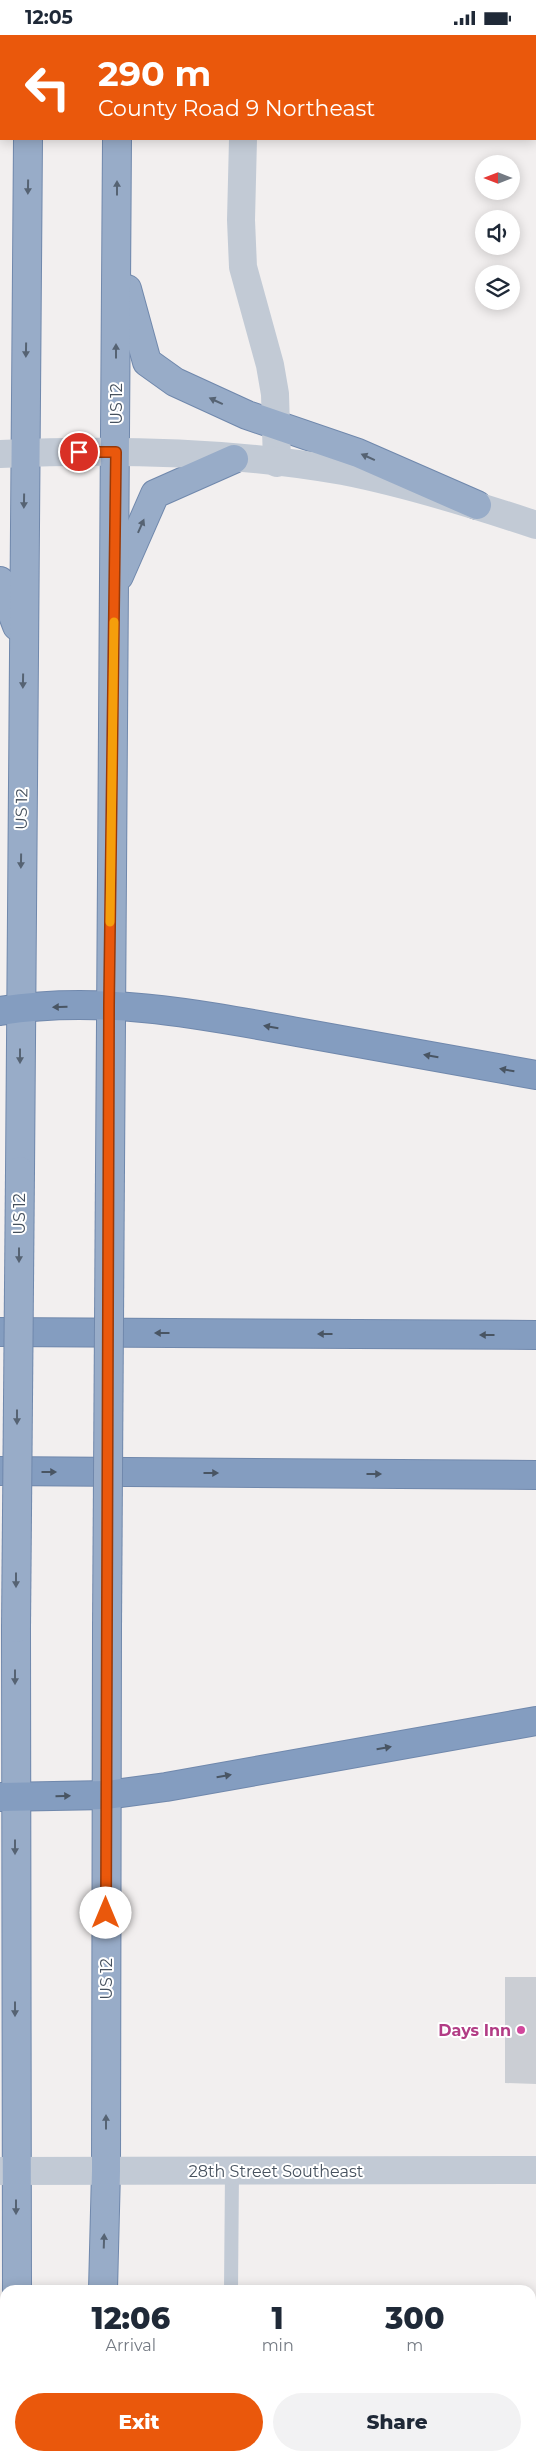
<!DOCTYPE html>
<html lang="en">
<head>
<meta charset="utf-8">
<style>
  body { margin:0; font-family:Montserrat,sans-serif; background:#f2f2f3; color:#1f2937; height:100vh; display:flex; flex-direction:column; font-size:19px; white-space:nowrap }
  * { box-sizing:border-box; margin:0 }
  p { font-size:16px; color:#747a83 }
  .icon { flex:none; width:28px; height:28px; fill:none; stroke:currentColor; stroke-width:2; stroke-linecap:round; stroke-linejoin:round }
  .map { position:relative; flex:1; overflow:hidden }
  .side { position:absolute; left:0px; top:2250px; width:536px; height:176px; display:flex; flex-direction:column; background:#fff; border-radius:15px 15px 0 0; box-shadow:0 2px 12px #0003 }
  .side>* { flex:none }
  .banner { position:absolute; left:0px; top:0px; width:536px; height:105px; box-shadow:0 2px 12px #0003; background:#ea580c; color:#fff; overflow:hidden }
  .needle { width:32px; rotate:270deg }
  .fabs { position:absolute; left:475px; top:120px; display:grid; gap:10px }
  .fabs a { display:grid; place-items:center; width:45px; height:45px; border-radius:50%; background:#fff; box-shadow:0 2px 12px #0003; font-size:25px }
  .pin { position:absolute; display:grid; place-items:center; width:42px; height:42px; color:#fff; margin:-21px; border:2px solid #fff; border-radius:50%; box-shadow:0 1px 5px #0007 }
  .me { position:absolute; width:55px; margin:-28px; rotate:0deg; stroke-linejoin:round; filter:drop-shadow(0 0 4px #0008) }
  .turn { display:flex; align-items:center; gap:18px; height:105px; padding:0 15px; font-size:22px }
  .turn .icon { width:65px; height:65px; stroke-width:2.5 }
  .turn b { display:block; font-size:35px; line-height:42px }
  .eta { display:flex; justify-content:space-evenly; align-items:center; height:85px; text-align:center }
  .eta b { font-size:30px; font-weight:800; line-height:35px }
  .cta { display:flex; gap:10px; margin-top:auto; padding:10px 15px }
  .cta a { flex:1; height:58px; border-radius:30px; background:#ea580c; color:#fff; font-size:20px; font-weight:800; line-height:58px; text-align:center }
  .cta a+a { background:#f2f2f3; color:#1f2937 }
  .status { display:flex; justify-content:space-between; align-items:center; height:35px; padding:0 25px; background:#fff; direction:ltr }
  .status svg { height:14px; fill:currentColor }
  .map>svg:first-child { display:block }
</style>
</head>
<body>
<div class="status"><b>12:05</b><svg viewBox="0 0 49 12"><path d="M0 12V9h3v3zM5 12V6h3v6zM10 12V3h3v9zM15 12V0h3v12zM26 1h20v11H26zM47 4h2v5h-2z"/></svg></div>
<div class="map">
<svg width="536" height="2426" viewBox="0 0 536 2426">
  <rect width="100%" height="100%" fill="#f2efef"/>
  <!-- building -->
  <g fill="#cbced4">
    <path d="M505 1942H536V2049L505 2048Z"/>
    <rect x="332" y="2421" width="186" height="5"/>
  </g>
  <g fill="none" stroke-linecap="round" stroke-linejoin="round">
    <!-- trunk casing -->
    <g stroke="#7088ac" stroke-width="30">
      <g id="trunk">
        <path d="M30 1V0"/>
        <path d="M117 1V0"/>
        <path d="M127 254 147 327 175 347 247 380 358 418 477 470"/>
        <path d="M119 541 155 459 234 424"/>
        <path d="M0 546 17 591"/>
        <path d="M110 1134 117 104"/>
        <path d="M20 1136 28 104"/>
        <path d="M16 1593 17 2255"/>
        <path d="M103 2255 106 2136 107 1593"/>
        <path d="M18 2421V2426"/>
        <path d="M98 2426V2421"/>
      </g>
    </g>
    <!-- motorway casing -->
    <g stroke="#7088ac" stroke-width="30">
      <g id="motorway">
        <path d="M0 976C100 960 199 979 297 997 377 1011 456 1026 536 1040"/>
        <path d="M0 1297 536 1300"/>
        <path d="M0 1436 536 1440"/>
        <path d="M0 1762 107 1760 166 1752 536 1686"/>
      </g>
    </g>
    <!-- service -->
    <g stroke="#c2cad5" stroke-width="14">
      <path d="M231 2255 232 2136"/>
      <path d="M531 2280H536"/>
      <path d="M229 2426V2421"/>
    </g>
    <!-- minor -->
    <g stroke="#c2cad5" stroke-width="28">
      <path d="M246 1V0"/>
      <path d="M243 104 241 185 243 232 270 330 275 359 277 428"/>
      <path d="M0 2136 536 2135"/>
    </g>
    <!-- tertiary -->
    <path stroke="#c2cad5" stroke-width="28" d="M0 419C113 414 231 416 343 436 409 449 473 469 536 490"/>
    <!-- trunk -->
    <use href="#trunk" stroke="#98acc8" stroke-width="28"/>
    <!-- motorway -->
    <use href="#motorway" stroke="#849dc0" stroke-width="28"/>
    <!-- trunk-bridge casing -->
    <g stroke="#7088ac" stroke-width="30" stroke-linecap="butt">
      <g id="trunk-bridge">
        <path d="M16 1593 20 1136"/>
        <path d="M107 1593 110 1134"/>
      </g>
    </g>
    <!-- trunk-bridge -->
    <use href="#trunk-bridge" stroke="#98acc8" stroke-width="28"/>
  </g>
  <!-- one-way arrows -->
  <defs><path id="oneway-solid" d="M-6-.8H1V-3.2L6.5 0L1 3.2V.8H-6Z" transform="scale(1.25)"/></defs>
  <g fill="#566373">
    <use href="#oneway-solid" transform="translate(28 152) rotate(91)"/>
    <use href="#oneway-solid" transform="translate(117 153) rotate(-90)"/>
    <use href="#oneway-solid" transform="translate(26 315) rotate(91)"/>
    <use href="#oneway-solid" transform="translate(116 316) rotate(-90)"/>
    <use href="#oneway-solid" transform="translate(216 366) rotate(-155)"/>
    <use href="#oneway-solid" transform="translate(368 422) rotate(-156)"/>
    <use href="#oneway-solid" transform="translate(24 466) rotate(91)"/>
    <use href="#oneway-solid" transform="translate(141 491) rotate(-66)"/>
    <use href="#oneway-solid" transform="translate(23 646) rotate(91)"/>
    <use href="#oneway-solid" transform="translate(21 826) rotate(91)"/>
    <use href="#oneway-solid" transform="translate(20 1021) rotate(90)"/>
    <use href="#oneway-solid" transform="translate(19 1220) rotate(90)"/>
    <use href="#oneway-solid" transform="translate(17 1382) rotate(90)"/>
    <use href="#oneway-solid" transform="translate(16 1545) rotate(90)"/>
    <use href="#oneway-solid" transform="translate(15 1642) rotate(90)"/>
    <use href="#oneway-solid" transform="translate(15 1812) rotate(90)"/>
    <use href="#oneway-solid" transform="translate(15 1974) rotate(90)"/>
    <use href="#oneway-solid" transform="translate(106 2087) rotate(-90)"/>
    <use href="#oneway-solid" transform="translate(16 2172) rotate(90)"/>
    <use href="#oneway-solid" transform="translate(104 2206) rotate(-88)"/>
  </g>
  <g fill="#495563">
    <use href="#oneway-solid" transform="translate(60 972) rotate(179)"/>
    <use href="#oneway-solid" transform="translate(271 992) rotate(-170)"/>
    <use href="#oneway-solid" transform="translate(431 1021) rotate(-170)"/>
    <use href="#oneway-solid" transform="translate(507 1035) rotate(-170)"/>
    <use href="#oneway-solid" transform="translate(162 1298) rotate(-180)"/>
    <use href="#oneway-solid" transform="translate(325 1299) rotate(-180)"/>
    <use href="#oneway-solid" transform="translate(487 1300) rotate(-180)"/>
    <use href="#oneway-solid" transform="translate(49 1437)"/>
    <use href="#oneway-solid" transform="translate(211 1438)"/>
    <use href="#oneway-solid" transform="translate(374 1439)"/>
    <use href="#oneway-solid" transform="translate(384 1713) rotate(-10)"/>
    <use href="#oneway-solid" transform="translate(224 1741) rotate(-10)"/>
    <use href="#oneway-solid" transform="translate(63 1761) rotate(-2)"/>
  </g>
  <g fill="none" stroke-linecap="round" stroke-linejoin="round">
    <!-- route casing -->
    <g stroke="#983908" stroke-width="12">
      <path id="route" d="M79 417H116L109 970 106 1878"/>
    </g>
    <!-- route -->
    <use href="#route" stroke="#ea580c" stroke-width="9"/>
    <!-- slow -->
    <path stroke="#f59e0b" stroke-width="9" d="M110 887 114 587"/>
  </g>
  <!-- markers -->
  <circle fill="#d1479c" stroke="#fff" stroke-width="2" cx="521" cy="1995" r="5"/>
  <g text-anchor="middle" stroke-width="4" stroke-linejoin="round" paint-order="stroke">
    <!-- street labels -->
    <g font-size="16" fill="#46515e" stroke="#fff">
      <text transform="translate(116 369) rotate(-90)" y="6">US 12</text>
      <text transform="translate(21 774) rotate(-89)" y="6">US 12</text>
      <text transform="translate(19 1179) rotate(-90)" y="6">US 12</text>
      <text transform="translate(106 1944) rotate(-90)" y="6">US 12</text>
      <text x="276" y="2142">28th Street Southeast</text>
    </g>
    <!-- hotel labels -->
    <g font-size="16" font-weight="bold" fill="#b23c85" stroke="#fff" text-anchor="end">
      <text x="511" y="2001">Days Inn</text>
    </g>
  </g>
</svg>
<div class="fabs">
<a><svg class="needle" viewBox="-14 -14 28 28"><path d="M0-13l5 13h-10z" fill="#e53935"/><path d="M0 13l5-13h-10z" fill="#747a83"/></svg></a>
<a><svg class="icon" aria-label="sound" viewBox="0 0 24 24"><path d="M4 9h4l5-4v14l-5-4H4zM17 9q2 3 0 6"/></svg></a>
<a><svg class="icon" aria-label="layers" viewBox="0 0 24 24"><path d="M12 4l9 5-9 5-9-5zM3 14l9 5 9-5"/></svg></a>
</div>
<div class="pin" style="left:79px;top:417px;background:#d93025"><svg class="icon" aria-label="arrive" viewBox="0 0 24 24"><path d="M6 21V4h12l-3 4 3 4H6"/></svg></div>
<svg class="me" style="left:106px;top:1878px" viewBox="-20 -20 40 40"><circle r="19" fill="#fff"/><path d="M0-13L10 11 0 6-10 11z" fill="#ea580c"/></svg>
<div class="banner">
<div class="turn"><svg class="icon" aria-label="left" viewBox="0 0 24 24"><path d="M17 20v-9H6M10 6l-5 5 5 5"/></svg><div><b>290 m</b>County Road 9 Northeast</div></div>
</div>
<section class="side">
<div class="eta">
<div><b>12:06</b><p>Arrival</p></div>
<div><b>1</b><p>min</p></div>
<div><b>300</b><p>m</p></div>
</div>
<div class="cta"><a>Exit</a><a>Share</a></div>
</section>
</div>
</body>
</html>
